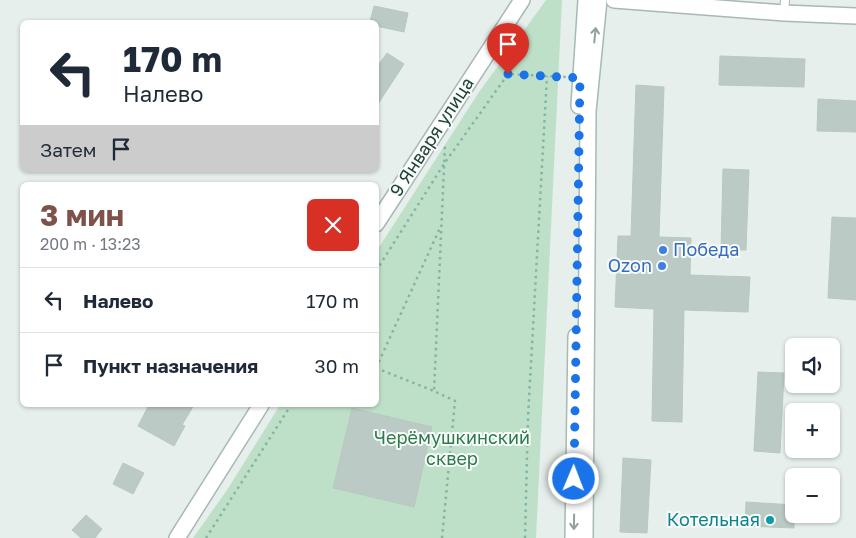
<!DOCTYPE html>
<html lang="ru">
<head>
<meta charset="utf-8">
<style>
  body { margin:0; font-family:"Golos Text",sans-serif; background:#f6f6f7; color:#1f2937; height:100vh; display:flex; flex-direction:column; font-size:19px; white-space:nowrap }
  * { box-sizing:border-box; margin:0 }
  p { font-size:16px; color:#747a83 }
  .icon { flex:none; width:28px; height:28px; fill:none; stroke:currentColor; stroke-width:2; stroke-linecap:round; stroke-linejoin:round }
  .map { position:relative; flex:1; overflow:hidden }
  .details { position:absolute; left:20px; top:182px; width:359px; height:225px; display:flex; flex-direction:column; background:#fff; border-radius:8px; box-shadow:0 1px 4px #0004 }
  .details>* { flex:none }
  .guide { position:absolute; left:20px; top:20px; width:359px; height:152px; border-radius:8px; box-shadow:0 1px 4px #0004; background:#fff; color:#1f2937; overflow:hidden }
  .fabs { position:absolute; left:785px; top:338px; display:grid; gap:10px }
  .fabs a { display:grid; place-items:center; width:55px; height:55px; border-radius:8px; background:#fff; box-shadow:0 1px 4px #0004; font-size:25px }
  .pin { position:absolute; display:grid; place-items:center; width:42px; height:42px; color:#fff; margin:-51px -21px; border-radius:50% 50% 50% 0; rotate:-45deg; box-shadow:0 0 5px #0007 }
  .pin .icon { rotate:45deg }
  .me { position:absolute; width:55px; margin:-28px; rotate:1deg; stroke-linejoin:round; filter:drop-shadow(0 0 4px #0008) }
  .turn { display:flex; align-items:center; gap:18px; height:105px; padding:0 20px; font-size:22px }
  .turn .icon { width:65px; height:65px; stroke-width:2.5 }
  .turn b { display:block; font-size:35px; line-height:42px }
  .then { display:flex; align-items:center; height:48px; padding:0 20px; background:#0003; gap:10px; font-size:19px }
  .round { display:grid; place-items:center; flex:none; width:52px; height:52px; border-radius:8px; background:#f6f6f7 }
  .summary { display:flex; align-items:center; justify-content:space-between; height:85px; padding:0 20px }
  h1 { font-size:30px; font-weight:700; line-height:38px; color:#7f5249 }
  ul { padding:0; list-style:none }
  li { display:flex; align-items:center; gap:15px; height:65px; padding:0 20px; border-top:1px solid #e0e1e3 }
  li div { flex:1 }
  li b { display:block; font-size:19px }
  li em { font-style:normal }
  .map>svg:first-child { display:block }
</style>
</head>
<body>
<div class="map">
<svg width="856" height="538" viewBox="0 0 856 538">
  <rect width="100%" height="100%" fill="#e6efeb"/>
  <!-- green -->
  <path fill="#bfe0c8" d="M546 0H562L536 538H193L227 490 280 405H376V252L479 92Z"/>
  <!-- building -->
  <g fill="#bbcac4" stroke="#b8c9c2">
    <path d="M374 6 408 13 404 32 376 26V22H370Z"/>
    <path d="M387 53 404 64 376 107V68Z"/>
    <path d="M720 56 805 59 804 87 719 85Z"/>
    <path d="M636 85 664 87 659 237 691 238 690 275 750 277 748 312 684 310 682 422 652 421 654 309 615 307 618 236H631Z"/>
    <path d="M818 99 856 101V132L817 131Z"/>
    <path d="M723 169 749 170 746 250H721Z"/>
    <path d="M832 217 856 218V300L828 298Z"/>
    <path d="M758 372 784 373 780 453 754 451Z"/>
    <path d="M149 405H194L182 425 185 426 174 446 138 426Z"/>
    <path d="M352 408 432 427 414 507 333 488Z"/>
    <path d="M623 458 651 460 647 533 620 532Z"/>
    <path d="M123 463 144 473 133 494 113 484Z"/>
    <path d="M746 502 794 505V528L745 526Z"/>
    <path d="M86 515 102 529 95 538H81L72 530Z"/>
  </g>
  <g fill="none" stroke-linecap="round" stroke-linejoin="round">
    <!-- service casing -->
    <g stroke="#a8b8b2" stroke-width="10">
      <path id="service" d="M784 13 785 0"/>
    </g>
    <!-- minor casing -->
    <g stroke="#a8b8b2" stroke-width="18">
      <g id="minor">
        <path d="M614 0 784 13 856 16"/>
        <path d="M376 224 522 0"/>
        <path d="M177 538 261 405"/>
      </g>
    </g>
    <!-- secondary casing -->
    <g stroke="#a4bbb3" stroke-width="18">
      <g id="secondary">
        <path d="M579 106 586 0"/>
        <path d="M573 538 576 336"/>
        <path d="M585 538 588 111 599 0"/>
      </g>
    </g>
    <!-- path -->
    <g stroke="#86b3a5" stroke-width="2.5" stroke-dasharray="2.5 4" stroke-linecap="butt">
      <path d="M376 271 444 164 508 74 567 77"/>
      <path d="M376 368 440 228"/>
      <path d="M376 368 434 391"/>
      <path d="M206 538 291 405"/>
      <path d="M442 538 455 401 434 391 445 146"/>
      <path d="M525 538 528 417 547 76"/>
    </g>
    <!-- service -->
    <use href="#service" stroke="#fff" stroke-width="8"/>
    <!-- minor -->
    <use href="#minor" stroke="#fff" stroke-width="15"/>
    <!-- secondary -->
    <use href="#secondary" stroke="#fff" stroke-width="15"/>
  </g>
  <!-- one-way arrows -->
  <defs><path id="oneway-shaft" d="M-6 0H5M1.5-3L5.5 0L1.5 3" fill="none" stroke-width="1.6" stroke-linecap="round" stroke-linejoin="round" transform="scale(1.25)"/></defs>
  <g stroke="#92a09c">
    <use href="#oneway-shaft" transform="translate(595 35) rotate(-84)"/>
    <use href="#oneway-shaft" transform="translate(574 522) rotate(91)"/>
  </g>
  <g fill="none" stroke-linecap="round" stroke-linejoin="round">
    <!-- route -->
    <path stroke="#1a73e8" stroke-width="9" stroke-dasharray="0 16.2" d="M508 74 580 78 574 479"/>
  </g>
  <!-- markers -->
  <g fill="#3f7fe0" stroke="#f7fbf9" stroke-width="2">
    <circle cx="663" cy="250" r="5"/>
    <circle cx="662" cy="266" r="5"/>
  </g>
  <circle fill="#0f9aa8" stroke="#f7fbf9" stroke-width="2" cx="770" cy="520" r="5"/>
  <g text-anchor="middle" stroke-width="4" stroke-linejoin="round" paint-order="stroke">
    <!-- street labels -->
    <g font-size="18" fill="#24423a" stroke="#f7fbf9">
      <text transform="translate(432 137) rotate(-57)" y="6">9 Января улица</text>
    </g>
    <!-- shop labels -->
    <g font-size="18" fill="#366cbe" stroke="#f7fbf9" text-anchor="start">
      <text x="673" y="256">Победа</text>
      <text x="652" y="272" text-anchor="end">Ozon</text>
    </g>
    <!-- park labels -->
    <g font-size="18" fill="#2d7a4b" stroke="#f7fbf9">
      <text x="452" y="444">Черёмушкинский<tspan x="452" dy="21">сквер</tspan></text>
    </g>
    <!-- culture labels -->
    <g font-size="18" fill="#0d838f" stroke="#f7fbf9" text-anchor="end">
      <text x="760" y="526">Котельная</text>
    </g>
  </g>
</svg>
<div class="fabs">
<a><svg class="icon" aria-label="sound" viewBox="0 0 24 24"><path d="M4 9h4l5-4v14l-5-4H4zM17 9q2 3 0 6"/></svg></a>
<a>+</a>
<a>−</a>
</div>
<div class="pin" style="left:508px;top:74px;background:#d93025"><svg class="icon" aria-label="arrive" viewBox="0 0 24 24"><path d="M6 21V4h12l-3 4 3 4H6"/></svg></div>
<svg class="me" style="left:574px;top:479px" viewBox="-20 -20 40 40"><circle r="17" fill="#1a73e8" stroke="#fff" stroke-width="3"/><path d="M0-11L8 9 0 5-8 9z" fill="#fff"/></svg>
<div class="guide">
<div class="turn"><svg class="icon" aria-label="left" viewBox="0 0 24 24"><path d="M17 20v-9H6M10 6l-5 5 5 5"/></svg><div><b>170 m</b>Налево</div></div>
<div class="then">Затем<svg class="icon" aria-label="arrive" viewBox="0 0 24 24"><path d="M6 21V4h12l-3 4 3 4H6"/></svg></div>
</div>
<section class="details">
<div class="summary"><div><h1>3 мин</h1><p>200 m · 13:23</p></div><a class="round" style="background:#d93025;color:#fff"><svg class="icon" aria-label="close" viewBox="0 0 24 24"><path d="M6 6l12 12M18 6L6 18"/></svg></a></div>
<ul>
<li><svg class="icon" aria-label="left" viewBox="0 0 24 24"><path d="M17 20v-9H6M10 6l-5 5 5 5"/></svg><div><b>Налево</b></div><em>170 m</em></li>
<li><svg class="icon" aria-label="arrive" viewBox="0 0 24 24"><path d="M6 21V4h12l-3 4 3 4H6"/></svg><div><b>Пункт назначения</b></div><em>30 m</em></li>
</ul>
</section>
</div>
</body>
</html>
